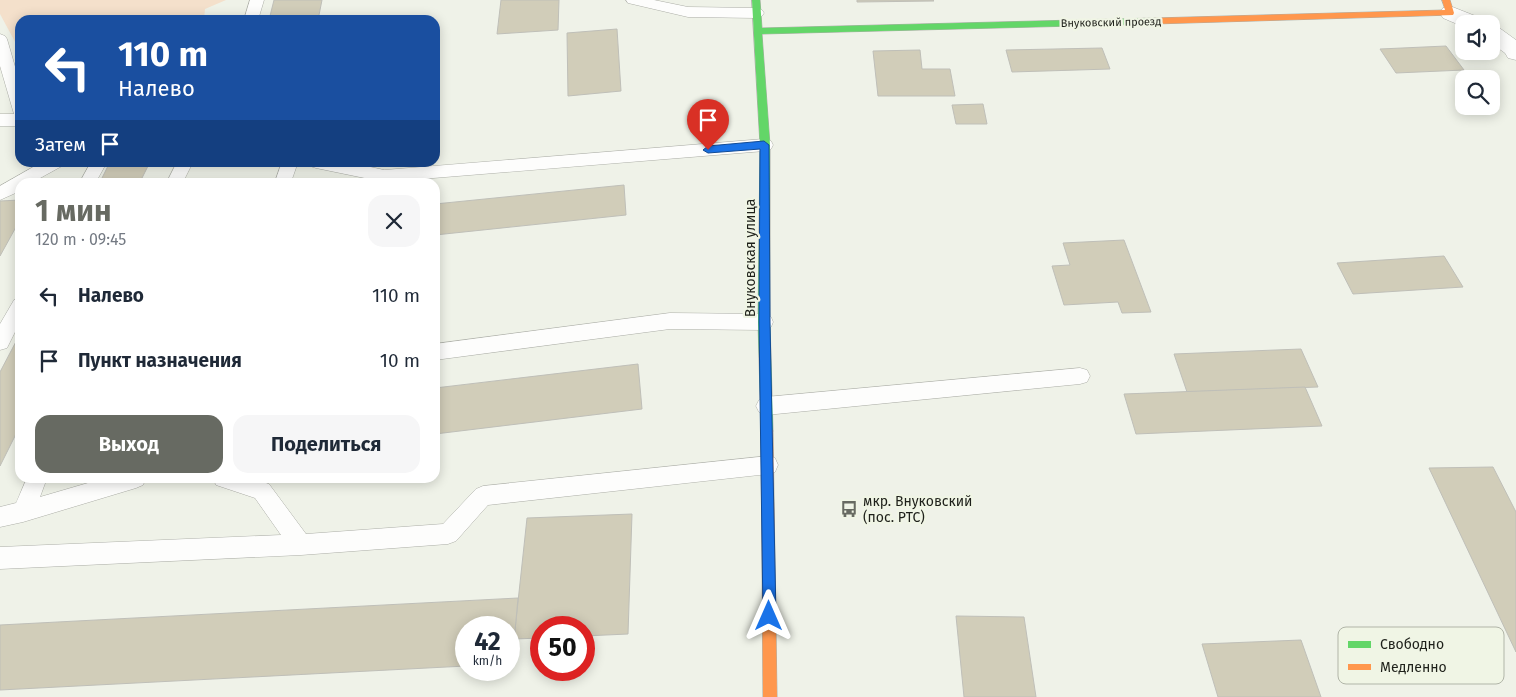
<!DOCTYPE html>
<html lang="ru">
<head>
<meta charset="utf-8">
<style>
  body { margin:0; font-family:"Fira Sans",sans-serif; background:#f6f6f7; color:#1f2937; height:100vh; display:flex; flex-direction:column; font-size:19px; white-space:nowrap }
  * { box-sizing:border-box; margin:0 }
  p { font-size:16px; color:#747a83 }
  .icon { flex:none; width:28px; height:28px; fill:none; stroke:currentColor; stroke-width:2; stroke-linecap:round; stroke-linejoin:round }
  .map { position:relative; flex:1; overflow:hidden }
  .details { position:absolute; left:15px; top:178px; width:425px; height:305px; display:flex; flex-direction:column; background:#fff; border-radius:15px; box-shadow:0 2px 12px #0003 }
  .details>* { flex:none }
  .banner { position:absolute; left:15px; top:15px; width:425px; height:152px; border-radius:15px; box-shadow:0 2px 12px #0003; background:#1a4fa0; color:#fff; overflow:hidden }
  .buttons { position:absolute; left:1455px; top:15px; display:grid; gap:10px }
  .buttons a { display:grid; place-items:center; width:45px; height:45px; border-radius:10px; background:#fff; box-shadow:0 2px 12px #0003; font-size:25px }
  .speed { position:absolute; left:455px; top:616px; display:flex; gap:10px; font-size:25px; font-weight:700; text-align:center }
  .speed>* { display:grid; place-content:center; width:65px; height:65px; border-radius:50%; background:#fff; box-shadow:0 2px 12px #0003; line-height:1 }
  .speed small { font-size:12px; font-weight:400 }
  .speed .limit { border:8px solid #d22; background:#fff; color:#111 }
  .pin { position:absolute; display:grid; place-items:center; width:42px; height:42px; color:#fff; margin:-51px -21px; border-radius:50% 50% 50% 0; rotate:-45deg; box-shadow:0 0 5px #0007 }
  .pin .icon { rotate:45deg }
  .me { position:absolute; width:55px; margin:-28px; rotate:0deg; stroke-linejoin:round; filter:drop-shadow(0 0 4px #0008) }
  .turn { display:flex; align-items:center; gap:18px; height:105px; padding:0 20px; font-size:22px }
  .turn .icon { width:65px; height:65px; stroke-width:2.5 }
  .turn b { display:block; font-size:35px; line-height:42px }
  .then { display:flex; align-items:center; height:48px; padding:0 20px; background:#0003; gap:10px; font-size:19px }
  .round { display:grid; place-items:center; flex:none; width:52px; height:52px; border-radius:15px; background:#f6f6f7 }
  .summary { display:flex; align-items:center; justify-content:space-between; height:85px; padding:0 20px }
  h1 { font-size:30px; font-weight:700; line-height:38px; color:#676a62 }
  .button { display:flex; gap:10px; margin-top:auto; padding:10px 20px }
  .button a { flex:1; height:58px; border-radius:15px; background:#676a62; color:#fff; font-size:20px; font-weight:700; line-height:58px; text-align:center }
  .button a+a { background:#f6f6f7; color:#1f2937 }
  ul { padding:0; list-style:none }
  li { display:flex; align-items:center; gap:15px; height:65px; padding:0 20px }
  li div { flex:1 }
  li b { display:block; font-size:19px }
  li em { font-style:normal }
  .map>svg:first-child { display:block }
</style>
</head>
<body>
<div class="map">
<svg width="1516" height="697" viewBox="0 0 1516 697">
  <rect width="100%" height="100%" fill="#eff2e8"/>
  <!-- green -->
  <path fill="#f4e0cb" d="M0 0H226L205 9 204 20H20V51L0 14Z"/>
  <!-- building -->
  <g fill="#d1cdb9" stroke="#bfbfb8">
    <path d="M274 0H322L318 20H269Z"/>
    <path d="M501 0H559L558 30 497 34Z"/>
    <path d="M857 0H933L934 1 857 2Z"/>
    <path d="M617 29 621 91 568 96 567 33Z"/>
    <path d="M1446 46 1464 70 1396 73 1380 49Z"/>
    <path d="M1102 48 1110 69 1012 72 1006 50Z"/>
    <path d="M920 50 922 69H950L955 96H878L873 51Z"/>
    <path d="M983 104 987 124H956L952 105Z"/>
    <path d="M110 162H150L140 182H100Z"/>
    <path d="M224 179 223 182H181L182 180Z"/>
    <path d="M624 185 626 215 435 235V204Z"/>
    <path d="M20 200V227H16L0 256V201Z"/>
    <path d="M1124 240 1151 312 1122 313 1118 302 1064 305 1052 266 1070 265 1063 243Z"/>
    <path d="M1444 256 1463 287 1353 294 1337 263Z"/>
    <path d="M20 334V426L0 466V372Z"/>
    <path d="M1301 349 1318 387 1187 392 1174 354Z"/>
    <path d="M638 364 642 409 435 434V388Z"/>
    <path d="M1305 387 1322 426 1136 434 1124 394Z"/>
    <path d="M1493 467 1516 512V652L1429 468Z"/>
    <path d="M632 514 628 634 584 636V628H541V638L514 639 527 518Z"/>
    <path d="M518 598 512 664H509V628H466V666L0 690V625Z"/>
    <path d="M956 616 1024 617 1036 697H964Z"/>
    <path d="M1301 640 1321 697H1218L1202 644Z"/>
  </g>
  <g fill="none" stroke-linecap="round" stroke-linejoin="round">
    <!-- lane casing -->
    <g stroke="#acaea7" stroke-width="1">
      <g id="lane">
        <path d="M250 0H264L258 20H244Z"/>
        <path d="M626 0H654L688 7 757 8 762 10 764 13 762 16 757 18 688 17 628 3Z"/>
        <path d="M0 34 5 36 7 39 20 84V126H0V114H14L0 66Z"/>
        <path d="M765 139 771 141 773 145 771 149 765 151 384 182 316 168 310 166 308 162H348L384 170Z"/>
        <path d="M42 162H64L62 166 33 182H20V191L0 200V186Z"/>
        <path d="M91 162H107L96 182H80Z"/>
        <path d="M177 162H193L183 182H167Z"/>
        <path d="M282 162H298L291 182H275Z"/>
        <path d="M20 297V322L7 348 0 350V324L14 300Z"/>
        <path d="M670 313 764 314 771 317 773 322 771 327 764 330 670 329 435 360V344Z"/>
        <path d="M1080 368 1087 370 1090 376 1087 382 1080 384 766 415 759 412 756 406 759 400 766 397Z"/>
        <path d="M768 456 775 458 778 465 775 472 768 474 488 505 456 541 448 544 301 555 0 569V547L281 535 255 498 216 485 213 478H251L269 484 306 534 443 524 476 489 483 486Z"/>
        <path d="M27 478H47L40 497 105 478H146L143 485 136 488 23 522 0 527V507L16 503Z"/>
      </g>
    </g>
    <!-- street casing -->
    <g stroke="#acaea7" stroke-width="1">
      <g id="street">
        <path d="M1450 6 1483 19 1486 24H1464V27L1443 18 1440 13 1443 8Z"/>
        <path d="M1491 25 1498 27 1516 40V60L1508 58 1505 53 1491 43Z"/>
      </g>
    </g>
    <!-- fast casing -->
    <g stroke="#acaea7" stroke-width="1">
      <path id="fast" d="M752 0H760L762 28 1154 18 1158 21 1154 24 762 34 770 145V322L773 431 771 435 767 436 763 435 761 431 758 322 760 145Z"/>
    </g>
    <!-- slow casing -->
    <g stroke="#acaea7" stroke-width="1">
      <g id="slow">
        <path d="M1442 0H1450L1454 13 1453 15 1154 24 1150 21 1154 18 1445 10Z"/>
        <path d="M767 426 771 427 773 431 777 697H763L761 431 763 427Z"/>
      </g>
    </g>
    <!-- lane -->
    <use href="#lane" fill="#fdfdfc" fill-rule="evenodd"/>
    <!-- street -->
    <use href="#street" fill="#fdfdfc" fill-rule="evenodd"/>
    <!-- fast -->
    <use href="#fast" fill="#63d668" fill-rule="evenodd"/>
    <!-- slow -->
    <use href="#slow" fill="#ff974d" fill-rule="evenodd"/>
  </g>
  <!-- route -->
  <path fill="#1a73e8" stroke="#114b97" d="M764 141 769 145 770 322 776 616 774 620 769 622 765 620 763 616 759 322 760 149 708 153 703 150 708 146Z"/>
  <!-- icons -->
  <defs>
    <g id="bus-bare" transform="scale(1.35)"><path d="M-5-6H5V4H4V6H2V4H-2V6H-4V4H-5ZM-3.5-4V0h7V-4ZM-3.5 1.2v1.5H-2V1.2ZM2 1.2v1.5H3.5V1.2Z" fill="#676a62" stroke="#f0f5e5" stroke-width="2.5" paint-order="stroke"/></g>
  </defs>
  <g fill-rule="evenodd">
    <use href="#bus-bare" x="849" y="509"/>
  </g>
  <g text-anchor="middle" stroke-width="4.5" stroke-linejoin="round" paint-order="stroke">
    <!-- far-street labels -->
    <g font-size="11" fill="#1e201a" stroke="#f0f5e5">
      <text transform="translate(1111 22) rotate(-1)" y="4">Внуковский проезд</text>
    </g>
    <!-- street labels -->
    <g font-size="14" fill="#1e201a" stroke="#f0f5e5">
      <text transform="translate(750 258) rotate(-90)" y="5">Внуковская улица</text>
    </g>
    <!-- poi labels -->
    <g font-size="14" fill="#1e201a" stroke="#f0f5e5" text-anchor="start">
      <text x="863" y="506">мкр. Внуковский<tspan x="863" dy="16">(пос. РТС)</tspan></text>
    </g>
  </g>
  <!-- legend -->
  <rect x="1338" y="627" width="166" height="57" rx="8" fill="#f0f5e5" stroke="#b1b5a8" stroke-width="1"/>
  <rect x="1348" y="641" width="23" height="7" fill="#63d668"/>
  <rect x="1348" y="664" width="23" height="6" fill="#ff974d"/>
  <g font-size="14" fill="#1e201a">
    <text x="1380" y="649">Свободно</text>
    <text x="1380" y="672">Медленно</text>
  </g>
</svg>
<div class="buttons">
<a><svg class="icon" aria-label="sound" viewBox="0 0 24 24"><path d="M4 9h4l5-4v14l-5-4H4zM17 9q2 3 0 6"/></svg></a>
<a><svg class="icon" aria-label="search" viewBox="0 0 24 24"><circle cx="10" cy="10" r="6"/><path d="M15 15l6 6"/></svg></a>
</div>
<div class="speed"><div>42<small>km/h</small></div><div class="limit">50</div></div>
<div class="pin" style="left:708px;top:150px;background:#d93025"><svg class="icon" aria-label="arrive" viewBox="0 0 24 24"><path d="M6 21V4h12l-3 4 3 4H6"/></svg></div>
<svg class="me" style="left:769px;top:616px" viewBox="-20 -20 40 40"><path d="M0-17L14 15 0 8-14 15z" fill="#1a73e8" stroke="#fff" stroke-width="4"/></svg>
<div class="banner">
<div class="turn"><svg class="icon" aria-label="left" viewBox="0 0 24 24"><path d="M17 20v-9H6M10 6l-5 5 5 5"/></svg><div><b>110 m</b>Налево</div></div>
<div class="then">Затем<svg class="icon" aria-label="arrive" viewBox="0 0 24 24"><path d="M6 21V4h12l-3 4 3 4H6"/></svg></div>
</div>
<section class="details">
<div class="summary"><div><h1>1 мин</h1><p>120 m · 09:45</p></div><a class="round"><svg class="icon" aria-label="close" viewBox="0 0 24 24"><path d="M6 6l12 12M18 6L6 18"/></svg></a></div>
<ul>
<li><svg class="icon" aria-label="left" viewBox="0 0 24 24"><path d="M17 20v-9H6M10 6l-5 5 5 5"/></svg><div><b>Налево</b></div><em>110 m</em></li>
<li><svg class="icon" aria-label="arrive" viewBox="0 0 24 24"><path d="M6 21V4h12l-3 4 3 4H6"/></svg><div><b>Пункт назначения</b></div><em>10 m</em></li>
</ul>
<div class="button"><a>Выход</a><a>Поделиться</a></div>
</section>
</div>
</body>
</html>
